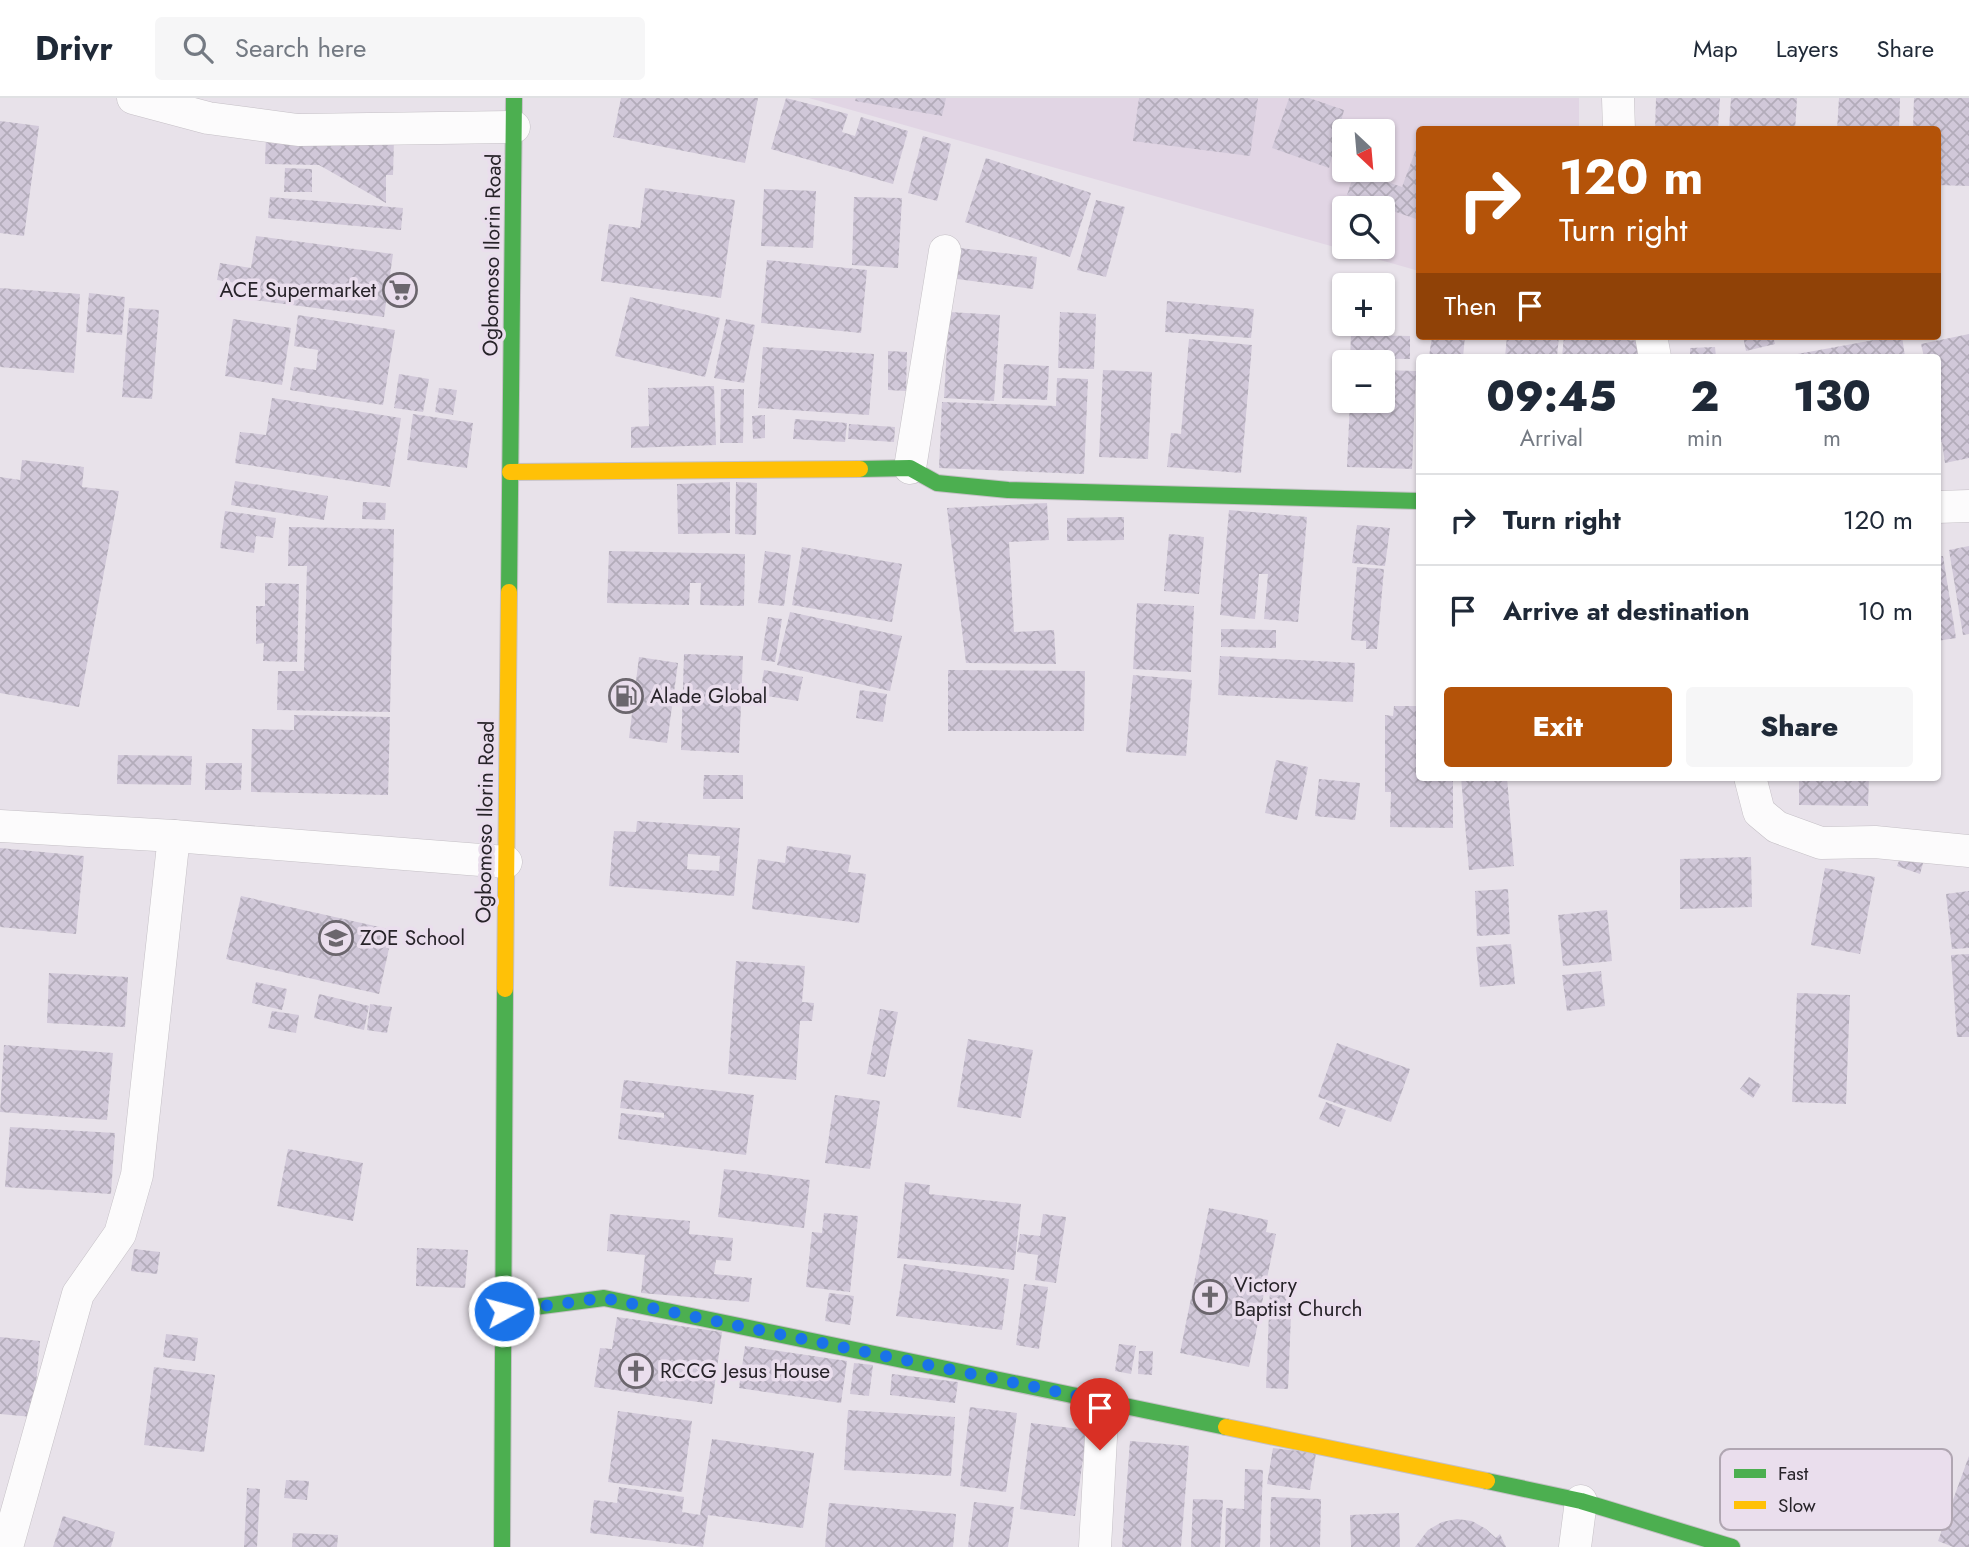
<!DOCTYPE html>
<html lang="en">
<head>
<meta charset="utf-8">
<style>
  body { margin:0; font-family:Jost,sans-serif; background:#f6f6f7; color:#1f2937; height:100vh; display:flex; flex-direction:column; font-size:26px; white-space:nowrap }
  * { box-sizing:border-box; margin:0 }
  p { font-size:23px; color:#747a83 }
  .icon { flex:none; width:38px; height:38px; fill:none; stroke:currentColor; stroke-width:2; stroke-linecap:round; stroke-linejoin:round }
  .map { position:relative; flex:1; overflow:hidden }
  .panel { position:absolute; left:1416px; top:256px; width:525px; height:427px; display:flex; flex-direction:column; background:#fff; border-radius:7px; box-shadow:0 2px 5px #0004 }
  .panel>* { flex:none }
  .guide { position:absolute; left:1416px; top:28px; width:525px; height:214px; border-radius:7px; box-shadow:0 2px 5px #0004; background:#b45309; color:#fff; overflow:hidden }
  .needle { width:46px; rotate:154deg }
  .buttons { position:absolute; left:1332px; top:21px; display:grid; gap:14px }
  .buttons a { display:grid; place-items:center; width:63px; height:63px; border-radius:7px; background:#fff; box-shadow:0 2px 5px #0004; font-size:35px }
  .pin { position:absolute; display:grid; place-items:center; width:60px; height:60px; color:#fff; margin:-72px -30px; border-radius:50% 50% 50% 0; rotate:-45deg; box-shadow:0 0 7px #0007 }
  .pin .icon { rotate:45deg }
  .me { position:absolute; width:77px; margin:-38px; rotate:83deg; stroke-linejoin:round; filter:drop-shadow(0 0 5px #0008) }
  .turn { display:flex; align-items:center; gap:24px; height:147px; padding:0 28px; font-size:32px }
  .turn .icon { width:91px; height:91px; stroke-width:2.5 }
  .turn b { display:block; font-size:49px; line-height:60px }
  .then { display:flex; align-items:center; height:66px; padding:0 28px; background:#0003; gap:14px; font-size:26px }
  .eta { display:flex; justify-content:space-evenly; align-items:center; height:119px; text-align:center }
  .eta b { font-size:42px; font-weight:800; line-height:49px }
  .cta { display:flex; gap:14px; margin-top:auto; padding:14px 28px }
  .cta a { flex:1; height:80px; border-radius:7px; background:#b45309; color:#fff; font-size:28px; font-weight:800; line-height:80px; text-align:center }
  .cta a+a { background:#f6f6f7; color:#1f2937 }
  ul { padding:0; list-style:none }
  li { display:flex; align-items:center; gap:21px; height:91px; padding:0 28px; border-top:2px solid #e0e1e3 }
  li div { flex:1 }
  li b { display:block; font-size:26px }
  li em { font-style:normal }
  header { display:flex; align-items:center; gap:42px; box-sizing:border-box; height:98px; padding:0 35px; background:#fff; border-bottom:2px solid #e0e1e3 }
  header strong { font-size:33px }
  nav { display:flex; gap:38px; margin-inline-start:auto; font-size:24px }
  .search { width:490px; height:63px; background:#f6f6f7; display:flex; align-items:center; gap:18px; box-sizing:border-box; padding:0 24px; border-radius:7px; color:#747a83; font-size:26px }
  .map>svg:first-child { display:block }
</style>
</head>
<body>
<header>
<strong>Drivr</strong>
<div class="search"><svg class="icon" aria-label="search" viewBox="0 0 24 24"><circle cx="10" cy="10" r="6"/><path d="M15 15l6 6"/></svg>Search here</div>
<nav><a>Map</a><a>Layers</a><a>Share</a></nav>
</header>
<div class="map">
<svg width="1969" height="1449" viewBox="0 0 1969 1449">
  <defs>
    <pattern id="building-cross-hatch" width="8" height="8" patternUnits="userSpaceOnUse" patternTransform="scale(1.75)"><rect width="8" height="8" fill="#d1c8d9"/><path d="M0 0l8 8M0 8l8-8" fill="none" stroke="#b3acba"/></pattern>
  </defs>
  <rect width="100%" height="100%" fill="#e8e2ea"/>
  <!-- built -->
  <path fill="#e1d5e4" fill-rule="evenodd" d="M809 0H1579V31L1419 32V173ZM1344 33H1382V72H1344ZM1344 110H1382V149H1344Z"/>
  <!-- building -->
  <g fill="url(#building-cross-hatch)" fill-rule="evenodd">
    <path d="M621 0H758L745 65 613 39Z"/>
    <path d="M786 0 848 16 842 34 855 38 861 19 908 33 893 86 771 51Z"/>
    <path d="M856 0H946L942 18 855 3Z"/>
    <path d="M1139 0H1258L1250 58 1133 43Z"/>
    <path d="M1289 0H1309L1344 12 1329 70 1272 50Z"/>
    <path d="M1656 0H1720L1718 32H1655Z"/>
    <path d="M1731 0H1797L1795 32H1729Z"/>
    <path d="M1839 0H1900L1899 32H1837Z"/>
    <path d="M1914 0H1969V88L1937 87V32H1913Z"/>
    <path d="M0 23 39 28 24 138 0 135Z"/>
    <path d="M266 38 394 41 393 77H386V105L319 67 265 66Z"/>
    <path d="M923 38 951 46 937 103 908 95Z"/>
    <path d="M1419 43V122L1347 97 1355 73 1402 89Z"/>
    <path d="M986 60 1091 95 1070 159 965 124Z"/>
    <path d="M285 70 312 71V94H284Z"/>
    <path d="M645 90 735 102 721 200 601 183 609 126 640 130Z"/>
    <path d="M764 91 816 93 813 150 761 148Z"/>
    <path d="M270 99 403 110 401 132 268 120Z"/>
    <path d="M854 99 902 100 898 170 852 167Z"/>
    <path d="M1096 102 1125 109 1106 179 1077 172Z"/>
    <path d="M256 138 393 156 384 219 247 201 248 187 217 182 220 165 251 170Z"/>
    <path d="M960 150 1037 159 1033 191 957 181Z"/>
    <path d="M767 162 867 172 861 235 761 225Z"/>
    <path d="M0 190 80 196 74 275 0 269Z"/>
    <path d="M89 195 125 199 122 237 86 234Z"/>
    <path d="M630 199 720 220 705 279 615 258Z"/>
    <path d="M1167 203 1254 211 1251 240 1165 234Z"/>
    <path d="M129 210 159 212 152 301 122 299Z"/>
    <path d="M949 214 1000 217 994 303 944 300Z"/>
    <path d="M1060 214 1096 216 1094 271 1058 270Z"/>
    <path d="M298 217 395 232 383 307 290 292 294 269 316 272 318 252 294 248Z"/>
    <path d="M233 221 291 230 282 287 225 278Z"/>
    <path d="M726 221 755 227 744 285 714 280Z"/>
    <path d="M1969 236V360L1945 365 1942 344 1937 345V259H1924L1921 246Z"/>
    <path d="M1351 237 1410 238V261L1350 260Z"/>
    <path d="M1432 238H1465L1463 259H1429Z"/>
    <path d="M1507 238H1559L1557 259H1505Z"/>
    <path d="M1564 238 1642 243 1641 259H1562Z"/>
    <path d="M1743 238H1773L1775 246 1746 253Z"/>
    <path d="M1896 238H1902L1905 259H1781Z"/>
    <path d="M1189 241 1252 247 1241 375 1167 369 1171 335 1181 336Z"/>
    <path d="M763 249 874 256 869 317 758 310Z"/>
    <path d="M1715 249 1716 259H1690V250Z"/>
    <path d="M888 253 907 254 906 293 888 292Z"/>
    <path d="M1004 266 1049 268 1047 302 1002 300Z"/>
    <path d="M1103 272 1152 274 1148 361 1099 359Z"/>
    <path d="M1382 272 1416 273 1412 371 1347 369 1350 303H1382Z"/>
    <path d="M399 276 429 281 423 314 394 310Z"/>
    <path d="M1057 280 1088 281 1084 376 939 370 942 304 1056 308Z"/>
    <path d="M714 288 716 347 631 350V329L649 328 648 290Z"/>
    <path d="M439 290 457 292 453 317 435 314Z"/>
    <path d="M721 291H744L743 345H720Z"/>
    <path d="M272 300 401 320 390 389 235 365 240 334 266 337Z"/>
    <path d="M413 316 473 325 467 370 407 362Z"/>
    <path d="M765 317V340L753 341 752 318Z"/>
    <path d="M795 321 847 325 845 344 793 341Z"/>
    <path d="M849 326 895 329 894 344 848 341Z"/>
    <path d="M22 362 84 369 82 389 119 393 79 609 0 595V379L20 382Z"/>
    <path d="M235 383 328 398 324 422 231 407Z"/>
    <path d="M730 384V435L678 436 677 386Z"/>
    <path d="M736 384 757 385 756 437 735 436Z"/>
    <path d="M363 404 386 405 385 422 362 421Z"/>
    <path d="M1047 405 1049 442 1009 444 1014 534 1054 532 1056 566 966 565 947 410Z"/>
    <path d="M1229 412 1307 419 1298 524 1264 521 1268 476H1259L1255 521 1220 517Z"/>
    <path d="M225 413 276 420 273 440 256 438 254 455 220 450Z"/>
    <path d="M1124 419V442L1067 443V420Z"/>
    <path d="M1357 427 1390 430 1385 468 1352 465Z"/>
    <path d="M289 429 394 431 390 614 277 612 278 573H304L307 468H288Z"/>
    <path d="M1169 436 1204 439 1199 496 1164 493Z"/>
    <path d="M1969 448V536L1963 537 1949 452Z"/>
    <path d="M802 449 902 466 892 524 792 507Z"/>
    <path d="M609 453 745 456 744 508 700 507 701 485H690L689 507 607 505Z"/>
    <path d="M765 453 791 457 784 508 758 505Z"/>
    <path d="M1943 458 1956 540 1937 543V459Z"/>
    <path d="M1357 469 1384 471 1377 551H1366V543L1351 542Z"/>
    <path d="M265 485 299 486 297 564 263 563 264 545 256 546V508H265Z"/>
    <path d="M1137 505 1194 508 1191 574 1133 571Z"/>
    <path d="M790 514 902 538 890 593 777 567Z"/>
    <path d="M768 519 782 521 775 564 761 562Z"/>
    <path d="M1221 531 1276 532V550L1221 549Z"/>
    <path d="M684 556 743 558 739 655 681 652Z"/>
    <path d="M1220 558 1355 565 1353 604 1218 597Z"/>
    <path d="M639 559 678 565 667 645 629 640Z"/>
    <path d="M764 572 803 579 798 603 760 597Z"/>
    <path d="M948 572 1085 573 1084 633H948Z"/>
    <path d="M1133 577 1192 582 1186 658 1126 654Z"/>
    <path d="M860 592 887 596 883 624 856 620Z"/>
    <path d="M1394 608H1419V679H1453V730L1390 729 1391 694H1385V617L1393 618Z"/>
    <path d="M294 617 390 619 388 697 251 694 252 631 294 632Z"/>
    <path d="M118 657 192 658 191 687 117 686Z"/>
    <path d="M1276 662 1308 669 1297 722 1265 715Z"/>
    <path d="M206 665H242L241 692H205Z"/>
    <path d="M704 677H743V701H703Z"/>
    <path d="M1461 679H1507L1514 768 1469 772Z"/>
    <path d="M1799 679H1869L1868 708 1799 707Z"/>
    <path d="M1319 681 1360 685 1355 722 1315 718Z"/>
    <path d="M637 723 740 730 734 798 609 788 614 733 636 734ZM688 756 720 758 719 773 687 771Z"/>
    <path d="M787 748 851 757 848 774 866 776 859 825 752 811 758 761 785 765Z"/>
    <path d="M0 750 84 758 76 836 0 829Z"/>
    <path d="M1902 755 1924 762 1920 776 1897 768Z"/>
    <path d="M1751 759 1752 809 1680 811V761Z"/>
    <path d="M1825 770 1875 779 1860 856 1811 847Z"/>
    <path d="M1508 791 1510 836 1477 838 1475 793Z"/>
    <path d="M1969 793V850L1952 851 1946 796Z"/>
    <path d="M241 798 393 832 379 896 226 861Z"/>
    <path d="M1607 812 1612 863 1563 868 1558 817Z"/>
    <path d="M1511 846 1515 886 1480 889 1476 849Z"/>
    <path d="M1969 856V939H1957L1951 857Z"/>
    <path d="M736 863 805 868 802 904 814 905 812 923H800L796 982 728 976Z"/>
    <path d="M1601 873 1605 908 1567 913 1562 877Z"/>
    <path d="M49 875 128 879 125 929 47 925Z"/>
    <path d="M256 884 287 891 282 912 252 905Z"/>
    <path d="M1797 895 1850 897 1846 1006 1792 1004Z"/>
    <path d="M319 896 369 908 364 932 314 920Z"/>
    <path d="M370 906 392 909 387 935 367 932Z"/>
    <path d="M880 911 898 914 885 979 867 976Z"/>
    <path d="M272 913 299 917 296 935 268 930Z"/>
    <path d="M968 941 1033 952 1021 1020 957 1009Z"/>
    <path d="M1337 945 1410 971 1391 1024 1318 999Z"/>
    <path d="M4 947 113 955 107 1022 0 1014Z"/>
    <path d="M1749 979 1761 987 1753 1000 1740 991Z"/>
    <path d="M624 982 754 997 746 1057 618 1041 621 1015 664 1020V1015L620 1010Z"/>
    <path d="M835 997 880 1003 870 1071 825 1065Z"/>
    <path d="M1326 1004 1346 1012 1339 1029 1319 1021Z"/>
    <path d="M10 1029 115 1035 111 1096 5 1089Z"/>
    <path d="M288 1051 363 1065 353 1123 277 1108Z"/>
    <path d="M724 1071 810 1082 804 1130 718 1119Z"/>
    <path d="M905 1084 930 1087 929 1096 1021 1106 1014 1172 897 1160Z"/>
    <path d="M1209 1110 1268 1122 1266 1134 1276 1136 1249 1269 1180 1255Z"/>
    <path d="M824 1115 858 1118 850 1194 806 1189 812 1134 822 1135Z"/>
    <path d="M610 1116 690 1123 689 1136 733 1140 731 1163 716 1162 714 1176 752 1180 749 1204 641 1195 645 1157 607 1153Z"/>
    <path d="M1043 1116 1066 1119 1056 1185 1035 1182 1038 1157 1017 1154 1020 1136 1040 1138Z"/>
    <path d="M417 1150 468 1152 465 1190 416 1188Z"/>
    <path d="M134 1151 160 1154 157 1176 131 1173Z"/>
    <path d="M904 1166 1009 1181 1002 1232 896 1218Z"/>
    <path d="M1024 1186 1048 1189 1039 1251 1016 1247Z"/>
    <path d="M1270 1190 1292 1191 1288 1291 1266 1290Z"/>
    <path d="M829 1195 854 1198 850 1227 825 1223Z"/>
    <path d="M617 1219 722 1234 712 1306 594 1289 600 1250 612 1251Z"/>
    <path d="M166 1236 198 1240 195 1263 163 1259Z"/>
    <path d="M0 1239 40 1243 33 1319 0 1316Z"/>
    <path d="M1119 1246 1136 1248 1131 1276 1115 1273Z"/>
    <path d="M745 1248 847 1263 841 1305 739 1290Z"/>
    <path d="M1139 1253H1153L1152 1277 1138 1276Z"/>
    <path d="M854 1265 873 1267 869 1298 850 1296Z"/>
    <path d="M154 1269 215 1277 204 1354 144 1347Z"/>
    <path d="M892 1276 958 1284 955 1305 890 1297Z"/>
    <path d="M970 1309 1017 1315 1006 1394 960 1388Z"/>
    <path d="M848 1312 955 1319 951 1378 844 1372Z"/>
    <path d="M618 1313 692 1323 682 1394 608 1384Z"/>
    <path d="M1031 1325 1087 1332 1075 1418 1020 1411Z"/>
    <path d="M712 1341 814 1355 803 1430 708 1417 703 1449 590 1435 594 1402 617 1405 619 1389 684 1399 682 1414 700 1417Z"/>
    <path d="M1130 1343 1189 1348 1181 1449H1122Z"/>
    <path d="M1273 1350 1316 1355 1310 1392 1267 1386Z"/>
    <path d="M1969 1358V1449H1953L1938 1443Z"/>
    <path d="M1245 1371 1263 1372 1260 1449H1225L1226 1410 1244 1411Z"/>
    <path d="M286 1382 309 1383 307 1402 284 1400Z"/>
    <path d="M247 1390 260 1391 257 1449H244Z"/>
    <path d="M1271 1399 1321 1401 1320 1449H1270Z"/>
    <path d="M1193 1401 1223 1402 1220 1449H1191Z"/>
    <path d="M974 1404 1014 1409 1008 1449H968Z"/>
    <path d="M829 1405 956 1416 953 1449H825Z"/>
    <path d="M1399 1415 1400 1449H1351L1350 1417Z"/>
    <path d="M63 1418 115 1434 111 1449H53Z"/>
    <path d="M1457 1421 1472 1423 1486 1431 1496 1440 1500 1436 1506 1449H1415L1428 1432 1442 1424Z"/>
    <path d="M293 1435 338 1437 337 1449H292Z"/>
  </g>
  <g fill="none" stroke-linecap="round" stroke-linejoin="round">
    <!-- street casing -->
    <g stroke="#c5c0c6" stroke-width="33">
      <g id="street">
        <path d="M133 0 208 20 298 32 514 29"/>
        <path d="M1618 0 1619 32"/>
        <path d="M1651 238 1655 259"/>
        <path d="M910 370 945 153"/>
        <path d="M1937 409 1969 408"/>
        <path d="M1750 679 1759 714 1777 729 1821 745 1875 744 1969 753"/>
        <path d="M0 728 174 738 506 764"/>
        <path d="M7 1449 78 1196 120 1136 137 1077 174 738"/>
        <path d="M1095 1449 1103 1303"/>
        <path d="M1575 1449 1581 1403"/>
      </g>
    </g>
    <!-- fast casing -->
    <g stroke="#c5c0c6" stroke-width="18">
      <g id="fast">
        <path d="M860 371 910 370 937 385 1008 392 1419 403"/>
        <path d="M509 494 514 0"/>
        <path d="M504 1213 604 1200 1226 1329"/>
        <path d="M1487 1383 1581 1403 1732 1449"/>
        <path d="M502 1449 505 891"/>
      </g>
    </g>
    <!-- slow casing -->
    <g stroke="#c5c0c6" stroke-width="18">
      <g id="slow">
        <path d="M510 374 860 371"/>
        <path d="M505 891 509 494"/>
        <path d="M1226 1329 1487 1383"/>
      </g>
    </g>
    <!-- street -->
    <use href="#street" stroke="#fcfbfc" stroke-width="32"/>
    <!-- fast -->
    <use href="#fast" stroke="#4caf50" stroke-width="16"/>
    <!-- slow -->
    <use href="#slow" stroke="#ffc107" stroke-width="16"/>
  </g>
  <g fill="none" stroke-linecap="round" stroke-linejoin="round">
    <!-- route -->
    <path stroke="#1a73e8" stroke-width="12" stroke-dasharray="0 21.6" d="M504 1213 604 1200 1103 1303 1100 1352"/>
  </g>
  <!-- icons -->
  <defs>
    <g id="supermarket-ring" transform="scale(1.75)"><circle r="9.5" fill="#eadeed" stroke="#6b666d" stroke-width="1.5"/><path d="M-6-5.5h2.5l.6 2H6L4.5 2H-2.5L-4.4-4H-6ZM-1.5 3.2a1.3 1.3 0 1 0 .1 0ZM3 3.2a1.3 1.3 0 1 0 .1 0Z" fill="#6b666d"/></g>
    <g id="fuel-ring" transform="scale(1.75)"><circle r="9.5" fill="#eadeed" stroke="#6b666d" stroke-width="1.5"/><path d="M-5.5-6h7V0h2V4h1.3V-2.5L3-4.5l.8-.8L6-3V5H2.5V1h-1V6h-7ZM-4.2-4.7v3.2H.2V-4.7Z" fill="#6b666d"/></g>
    <g id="school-ring" transform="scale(1.75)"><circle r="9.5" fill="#eadeed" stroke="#6b666d" stroke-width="1.5"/><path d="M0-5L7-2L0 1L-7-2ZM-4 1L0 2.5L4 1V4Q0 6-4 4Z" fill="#6b666d"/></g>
    <g id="church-ring" transform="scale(1.75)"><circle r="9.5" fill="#eadeed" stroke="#6b666d" stroke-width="1.5"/><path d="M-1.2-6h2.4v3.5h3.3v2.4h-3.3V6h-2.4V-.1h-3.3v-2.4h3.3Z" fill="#6b666d"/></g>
  </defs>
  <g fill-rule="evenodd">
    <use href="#supermarket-ring" x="400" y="192"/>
    <use href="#fuel-ring" x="626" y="598"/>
    <use href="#school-ring" x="336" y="840"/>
    <use href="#church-ring" x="1210" y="1199"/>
    <use href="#church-ring" x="636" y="1273"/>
  </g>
  <g text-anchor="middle" stroke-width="7" stroke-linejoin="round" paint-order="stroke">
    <!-- street labels -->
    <g font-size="21" fill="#272329" stroke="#eadeed">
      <text transform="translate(492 157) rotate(-89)" y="7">Ogbomoso Ilorin Road</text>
      <text transform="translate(485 724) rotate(-89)" y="7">Ogbomoso Ilorin Road</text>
    </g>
    <!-- poi labels -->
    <g font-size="21" fill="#272329" stroke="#eadeed" text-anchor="start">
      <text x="376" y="199" text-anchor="end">ACE Supermarket</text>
      <text x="650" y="605">Alade Global</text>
      <text x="360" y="847">ZOE School</text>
      <text x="1234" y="1194">Victory<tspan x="1234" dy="24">Baptist Church</tspan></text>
      <text x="660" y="1280">RCCG Jesus House</text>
    </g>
  </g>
  <!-- legend -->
  <rect x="1720" y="1351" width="232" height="81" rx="10" fill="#eadeed" stroke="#b0a6b2" stroke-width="2"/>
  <rect x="1734" y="1371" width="32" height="9" fill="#4caf50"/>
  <rect x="1734" y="1403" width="32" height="8" fill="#ffc107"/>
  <g font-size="19" fill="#272329">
    <text x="1778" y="1382">Fast</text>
    <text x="1778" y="1414">Slow</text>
  </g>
</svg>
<div class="buttons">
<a><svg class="needle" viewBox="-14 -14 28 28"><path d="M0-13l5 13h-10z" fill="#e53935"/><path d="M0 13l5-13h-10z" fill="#747a83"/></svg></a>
<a><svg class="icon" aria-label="search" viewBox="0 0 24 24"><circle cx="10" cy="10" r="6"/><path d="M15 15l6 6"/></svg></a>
<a>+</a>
<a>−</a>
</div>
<div class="pin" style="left:1100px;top:1352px;background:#d93025"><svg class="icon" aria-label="arrive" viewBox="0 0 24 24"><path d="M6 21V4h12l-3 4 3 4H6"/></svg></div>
<svg class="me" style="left:504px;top:1213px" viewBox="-20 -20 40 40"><circle r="17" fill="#1a73e8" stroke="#fff" stroke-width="3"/><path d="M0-11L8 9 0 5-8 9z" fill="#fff"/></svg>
<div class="guide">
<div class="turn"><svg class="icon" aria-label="right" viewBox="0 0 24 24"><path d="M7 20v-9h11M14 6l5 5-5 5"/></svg><div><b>120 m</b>Turn right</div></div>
<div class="then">Then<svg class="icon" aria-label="arrive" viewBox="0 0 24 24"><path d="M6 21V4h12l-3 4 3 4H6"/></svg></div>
</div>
<section class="panel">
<div class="eta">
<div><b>09:45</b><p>Arrival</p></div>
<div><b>2</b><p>min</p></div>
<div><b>130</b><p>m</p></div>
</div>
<ul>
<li><svg class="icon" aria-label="right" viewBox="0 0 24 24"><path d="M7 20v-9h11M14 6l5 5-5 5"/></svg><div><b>Turn right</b></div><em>120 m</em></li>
<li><svg class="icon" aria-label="arrive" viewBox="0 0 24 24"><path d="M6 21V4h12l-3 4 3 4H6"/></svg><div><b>Arrive at destination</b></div><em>10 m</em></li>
</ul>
<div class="cta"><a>Exit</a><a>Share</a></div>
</section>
</div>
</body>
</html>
